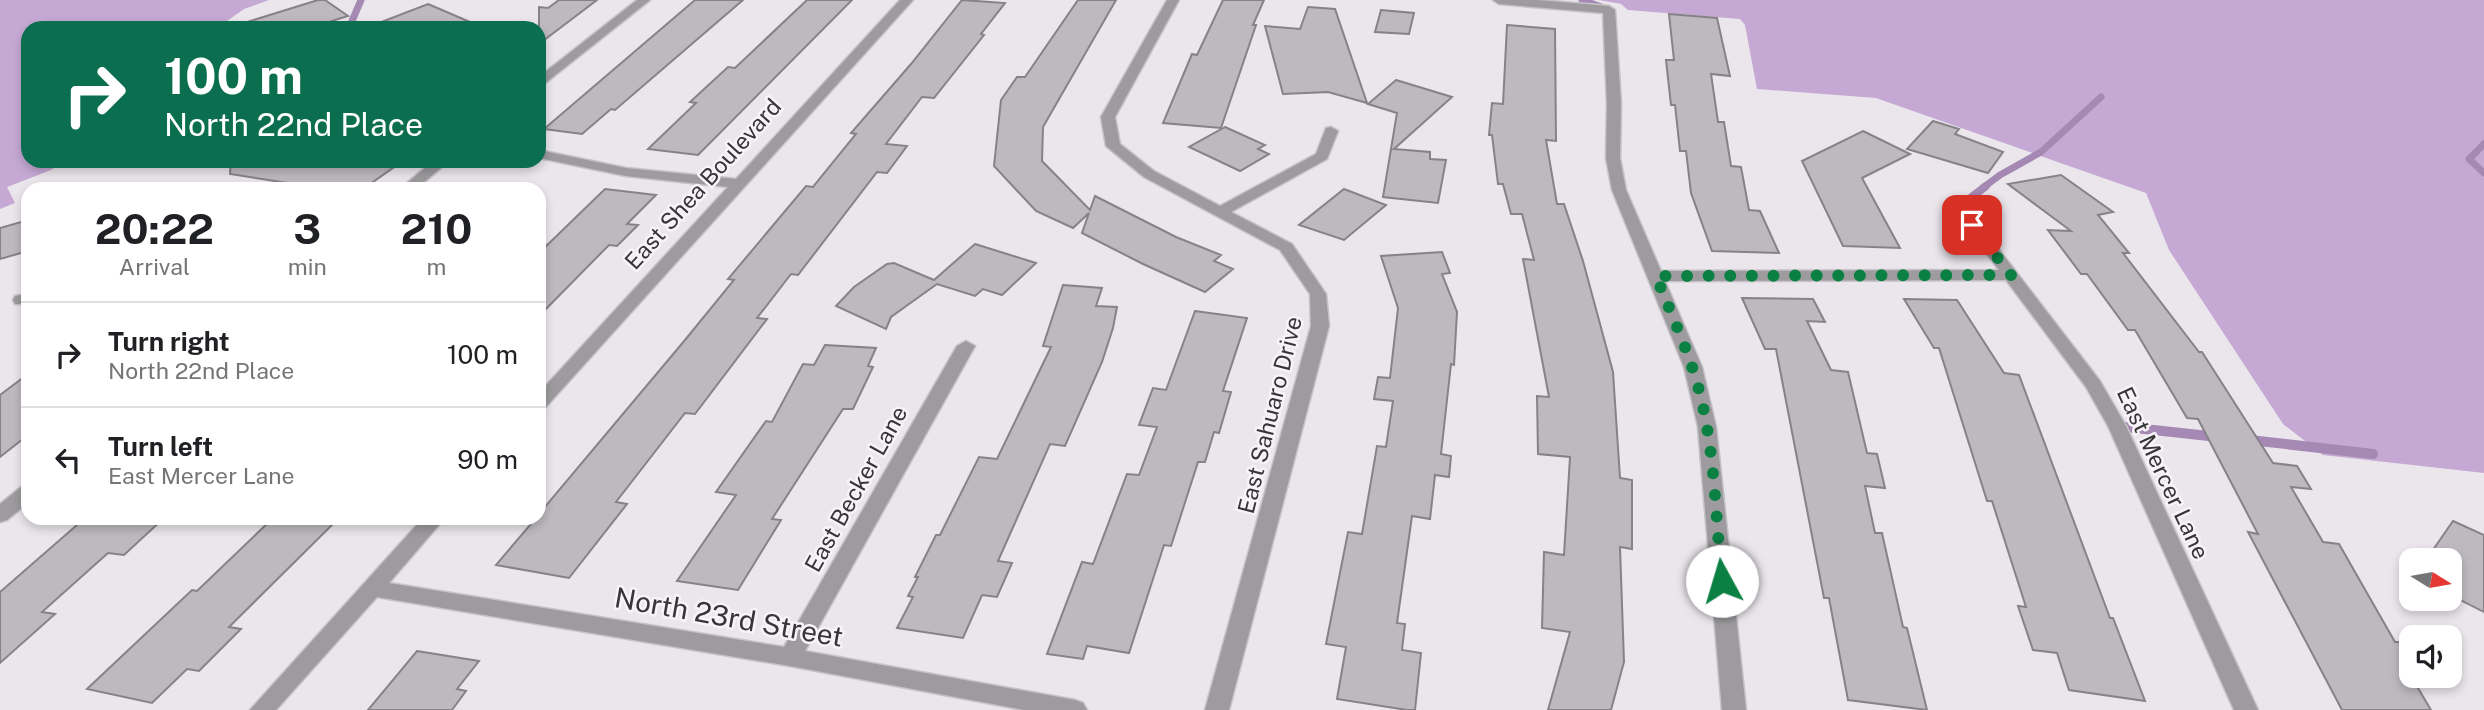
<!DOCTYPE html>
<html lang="en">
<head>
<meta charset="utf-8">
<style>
  body { margin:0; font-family:"Public Sans",sans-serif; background:#f2f2f2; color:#202124; height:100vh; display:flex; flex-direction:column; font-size:26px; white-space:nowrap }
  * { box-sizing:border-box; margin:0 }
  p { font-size:23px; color:#757577 }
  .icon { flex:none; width:38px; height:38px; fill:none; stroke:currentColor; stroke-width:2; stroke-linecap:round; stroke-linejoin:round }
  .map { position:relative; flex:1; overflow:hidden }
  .panel { position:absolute; left:21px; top:182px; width:525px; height:343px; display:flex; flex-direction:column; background:#fff; border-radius:21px; box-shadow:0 4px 10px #0003 }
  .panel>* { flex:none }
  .guide { position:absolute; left:21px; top:21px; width:525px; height:147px; border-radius:21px; box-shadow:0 4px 10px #0003; background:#0b6e4f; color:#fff; overflow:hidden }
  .needle { width:46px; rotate:101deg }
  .tools { position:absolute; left:2399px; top:548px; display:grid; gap:14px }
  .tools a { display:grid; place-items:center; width:63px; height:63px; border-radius:14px; background:#fff; box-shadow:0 4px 10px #0003; font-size:35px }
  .pin { position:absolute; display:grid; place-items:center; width:60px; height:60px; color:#fff; margin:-30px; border-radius:14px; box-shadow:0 4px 10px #0006 }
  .me { position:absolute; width:77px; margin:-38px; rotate:354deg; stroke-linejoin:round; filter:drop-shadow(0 0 5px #0008) }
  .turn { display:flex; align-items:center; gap:24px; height:147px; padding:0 28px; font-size:32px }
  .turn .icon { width:91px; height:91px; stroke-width:2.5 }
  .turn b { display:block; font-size:49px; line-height:60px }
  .eta { display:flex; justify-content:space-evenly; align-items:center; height:119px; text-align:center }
  .eta b { font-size:42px; font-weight:700; line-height:49px }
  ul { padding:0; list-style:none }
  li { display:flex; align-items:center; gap:21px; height:105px; padding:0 28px; border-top:2px solid #e0e0e0 }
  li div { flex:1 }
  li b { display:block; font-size:26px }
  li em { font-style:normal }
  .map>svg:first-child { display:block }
</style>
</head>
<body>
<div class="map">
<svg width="2484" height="710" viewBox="0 0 2484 710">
  <rect width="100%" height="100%" fill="#eae6ec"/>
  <!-- green -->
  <g fill="#c5a9d4">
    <path d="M0 0H269L244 9 217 28H28V161H63L51 170 7 187 15 203 0 209Z"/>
    <path d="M1599 0H2484V473L2323 455 2283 424 2169 250 2146 193 1876 98 1757 89 1745 25 1740 19 1628 10 1621 4Z"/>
  </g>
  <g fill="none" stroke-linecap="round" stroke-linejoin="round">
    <!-- stream-far2 -->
    <g stroke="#a589b4" stroke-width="7">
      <path d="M1582 0 1607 9"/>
      <path d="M349 28 361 0"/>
      <path d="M2484 144 2469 159 2484 173"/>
      <path d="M1984 187 2000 175 2041 152 2101 97"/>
    </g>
    <!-- stream-far1 -->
    <path stroke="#a589b4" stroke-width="8" d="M1959 207 1986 186"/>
    <!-- stream -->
    <g stroke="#a589b4" stroke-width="10">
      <path d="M2117 426 2218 437"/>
      <path d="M2250 440 2373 454"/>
    </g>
  </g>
  <!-- building -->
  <g fill="#bdb9bf" stroke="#868288" stroke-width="2">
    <path d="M318 0H325L348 16 310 28H245L244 23Z"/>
    <path d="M559 0H597L539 44V7L548 8Z"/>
    <path d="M695 0H743L615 110 611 109 582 134 544 129Z"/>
    <path d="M807 0H852L698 155 648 149 696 103 690 102 728 67 735 68Z"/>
    <path d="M962 0 1005 3 981 34 984 35 934 98 922 97 886 144 907 146 887 173 877 172 798 275 791 274 757 318 767 319 695 414 685 413 616 502 627 504 569 578 496 565 536 518H539V514L685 340 734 280 728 279 765 235 806 186 813 187 856 134 851 133 911 64Z"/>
    <path d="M1078 0H1116L1043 127 1042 161 1090 210 1095 196 1176 237 1221 255 1214 261 1233 269 1205 292 1143 264 1082 233 1089 213 1073 228 1036 211 994 166 1001 100 1017 77H1025Z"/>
    <path d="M1223 0H1264L1253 25H1256L1221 128 1163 123 1192 54 1197 55Z"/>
    <path d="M428 4 484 28H371V26Z"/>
    <path d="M1308 7 1335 9 1367 103 1328 92 1283 94 1265 26 1300 29Z"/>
    <path d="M1381 10 1414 13 1409 34 1375 32Z"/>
    <path d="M1669 14 1717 18 1730 76 1711 74 1718 122H1724L1731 166 1741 167 1749 210 1760 211 1779 253 1712 251 1691 193 1686 151H1680L1675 105H1671L1666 60H1674Z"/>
    <path d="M1507 25 1555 29 1556 141 1546 140 1557 204H1564L1583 261 1613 372 1620 478 1632 480V549L1620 547 1624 662 1611 710H1548L1570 632 1542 628 1544 552 1564 555 1570 457 1538 454 1537 396 1549 397 1523 259 1534 260 1522 214H1511L1503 184H1498L1492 135H1489L1492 103 1503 104Z"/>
    <path d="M1396 80 1452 97 1394 149 1430 152V159L1446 160 1438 203 1383 197 1397 113 1368 104Z"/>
    <path d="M1933 121 1959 129 1955 134 2003 152 1988 173 1907 149Z"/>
    <path d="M1225 127 1265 145 1258 149 1269 154 1240 171 1189 147Z"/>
    <path d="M1863 131 1910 154 1862 178 1900 248 1843 246 1802 161Z"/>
    <path d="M231 161H370L397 165 363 189H325L230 174Z"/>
    <path d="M2061 175 2113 212 2098 215 2129 253H2123L2199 352H2202L2273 463 2297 466 2311 489 2291 487 2323 542 2339 544 2395 642H2399L2412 664V676H2418L2423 684 2415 683 2431 710H2342L2248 532 2258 534 2198 419 2187 418 2135 330H2128L2087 274H2081L2048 230 2071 231 2008 184Z"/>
    <path d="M605 189 656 195 627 224 638 225 617 246 609 245 539 316V253Z"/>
    <path d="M1344 189 1386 205 1344 240 1299 225Z"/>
    <path d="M28 220V251L0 259V228Z"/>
    <path d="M975 244 1036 263 1002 295 983 289 975 296 937 284 891 317 886 329 836 306 854 287 887 264 894 263 934 280Z"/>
    <path d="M1442 252 1450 273 1442 274 1457 312 1454 365 1451 364 1441 454 1451 456 1449 477 1435 475 1430 519 1412 516 1397 623 1405 624 1402 650 1421 653 1415 710H1407L1337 699 1346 647 1326 644 1348 532 1362 534 1377 446 1386 447 1393 401 1374 399 1378 377 1390 378 1398 308 1381 256Z"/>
    <path d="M1063 285 1102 288 1096 306 1117 307 1113 328 1102 362 1065 446 1050 444 998 561 1012 563 997 597 982 595 963 638 897 628 913 597 908 596 918 577H915L936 535H940L979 457 997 459 1051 347 1043 346Z"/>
    <path d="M1742 298 1813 299 1825 322 1807 321 1831 370 1848 372 1867 453 1877 454 1885 488 1865 486 1875 533H1882L1903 627 1907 628 1927 710 1848 700 1829 598H1824L1776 349H1765Z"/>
    <path d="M1904 299 1957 300 2004 373 2019 375 2110 618H2113L2145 701 2069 690 2057 653 2033 650 2018 606 2026 607 1992 501H1987L1939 348H1934Z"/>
    <path d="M1195 311 1247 318 1223 391 1231 392 1219 433 1214 432 1205 462H1198L1171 546 1164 545 1129 653 1087 646 1083 659 1047 654 1082 562 1093 564 1127 474 1139 475 1157 427 1139 425 1153 388 1166 390Z"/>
    <path d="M825 345 876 348 868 366 873 367 853 409H843L772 519 781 520 738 590 677 581 736 495 716 492 766 421 772 422 803 364 814 365Z"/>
    <path d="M28 374V435L0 457V395Z"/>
    <path d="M85 518H164L124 555 108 553 42 612 55 614 0 663V592Z"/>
    <path d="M273 518H339L229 627 241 629 199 671 187 669 152 703 87 689 192 590 197 591Z"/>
    <path d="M2453 521 2484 535V612L2450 595V560H2426Z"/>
    <path d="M417 651 479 661 457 689 466 691 452 710H368Z"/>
  </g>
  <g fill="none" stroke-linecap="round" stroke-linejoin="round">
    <!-- minor casing -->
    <g stroke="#c6c3c8" stroke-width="3">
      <g id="minor">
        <path d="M637 0H650L539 88V77Z"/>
        <path d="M900 0H913L545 408 539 410V393L728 187 626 176 539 158V150L626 168 736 179Z"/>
        <path d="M1167 0H1179L1115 117 1120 144 1154 171 1220 206 1316 154 1326 128 1331 127 1338 131 1327 159 1231 212 1292 244 1326 294 1329 326 1229 710H1205L1311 326 1310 294 1280 250 1144 177 1106 146 1101 117Z"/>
        <path d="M1493 0H1538L1609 6 1615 10 1621 104 1620 158 1626 190 1661 271 1999 270 1951 207 1959 202 1964 204 2100 381 2126 426 2258 710H2234L2108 426 2086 387 2006 280 1665 281 1702 367 1716 427 1746 710H1722L1698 427 1684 367 1612 190 1606 158 1607 104 1603 13 1499 4Z"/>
        <path d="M433 161H449L416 189H400Z"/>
        <path d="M28 294V304H15L13 300 15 296Z"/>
        <path d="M966 341 975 346 805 651 1075 700 1083 703 1087 710H1024L790 666 377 597 276 710H250L423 518H445L389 583 784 647 957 346Z"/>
        <path d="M28 485V503L7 520 0 522V504L21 487Z"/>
      </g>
    </g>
    <!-- minor -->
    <use href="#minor" fill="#9d9b9e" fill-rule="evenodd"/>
  </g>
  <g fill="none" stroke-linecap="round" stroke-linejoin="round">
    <!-- route -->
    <path stroke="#0b8043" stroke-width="12" stroke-dasharray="0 21.6" d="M1722 581C1716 522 1715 456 1701 398 1691 356 1672 316 1656 276L2011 275 1972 225"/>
  </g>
  <g text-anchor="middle" stroke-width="5" stroke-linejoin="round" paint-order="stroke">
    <!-- street labels -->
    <g font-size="23" fill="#373538" stroke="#f7f3f9">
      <text transform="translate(703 184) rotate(-48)" y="8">East Shea Boulevard</text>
      <text transform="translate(1270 415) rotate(-76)" y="8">East Sahuaro Drive</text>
      <text transform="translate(2163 473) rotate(65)" y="8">East Mercer Lane</text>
      <text transform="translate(856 489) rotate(-61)" y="8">East Becker Lane</text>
    </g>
    <!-- near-street labels -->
    <g font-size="28" fill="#373538" stroke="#f7f3f9">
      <text transform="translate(729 617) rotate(10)" y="10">North 23rd Street</text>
    </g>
  </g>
</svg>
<div class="tools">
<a><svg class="needle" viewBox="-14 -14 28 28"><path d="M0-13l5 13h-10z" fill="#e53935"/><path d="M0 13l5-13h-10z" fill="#757577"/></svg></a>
<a><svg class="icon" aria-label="sound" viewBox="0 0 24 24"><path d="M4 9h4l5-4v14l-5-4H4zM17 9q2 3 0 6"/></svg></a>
</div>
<div class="pin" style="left:1972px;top:225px;background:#d93025"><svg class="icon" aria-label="arrive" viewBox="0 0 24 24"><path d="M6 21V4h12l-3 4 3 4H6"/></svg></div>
<svg class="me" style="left:1722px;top:581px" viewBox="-20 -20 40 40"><circle r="19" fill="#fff"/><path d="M0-13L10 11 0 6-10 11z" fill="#0b8043"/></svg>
<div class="guide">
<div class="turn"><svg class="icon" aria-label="right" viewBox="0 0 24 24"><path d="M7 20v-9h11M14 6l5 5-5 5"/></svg><div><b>100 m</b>North 22nd Place</div></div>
</div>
<section class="panel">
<div class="eta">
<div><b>20:22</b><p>Arrival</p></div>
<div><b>3</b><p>min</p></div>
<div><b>210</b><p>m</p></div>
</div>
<ul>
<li><svg class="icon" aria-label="right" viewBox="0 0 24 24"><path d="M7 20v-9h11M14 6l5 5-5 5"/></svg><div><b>Turn right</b><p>North 22nd Place</p></div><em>100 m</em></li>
<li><svg class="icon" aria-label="left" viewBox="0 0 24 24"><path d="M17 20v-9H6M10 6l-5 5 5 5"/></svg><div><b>Turn left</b><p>East Mercer Lane</p></div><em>90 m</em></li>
</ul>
</section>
</div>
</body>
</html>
